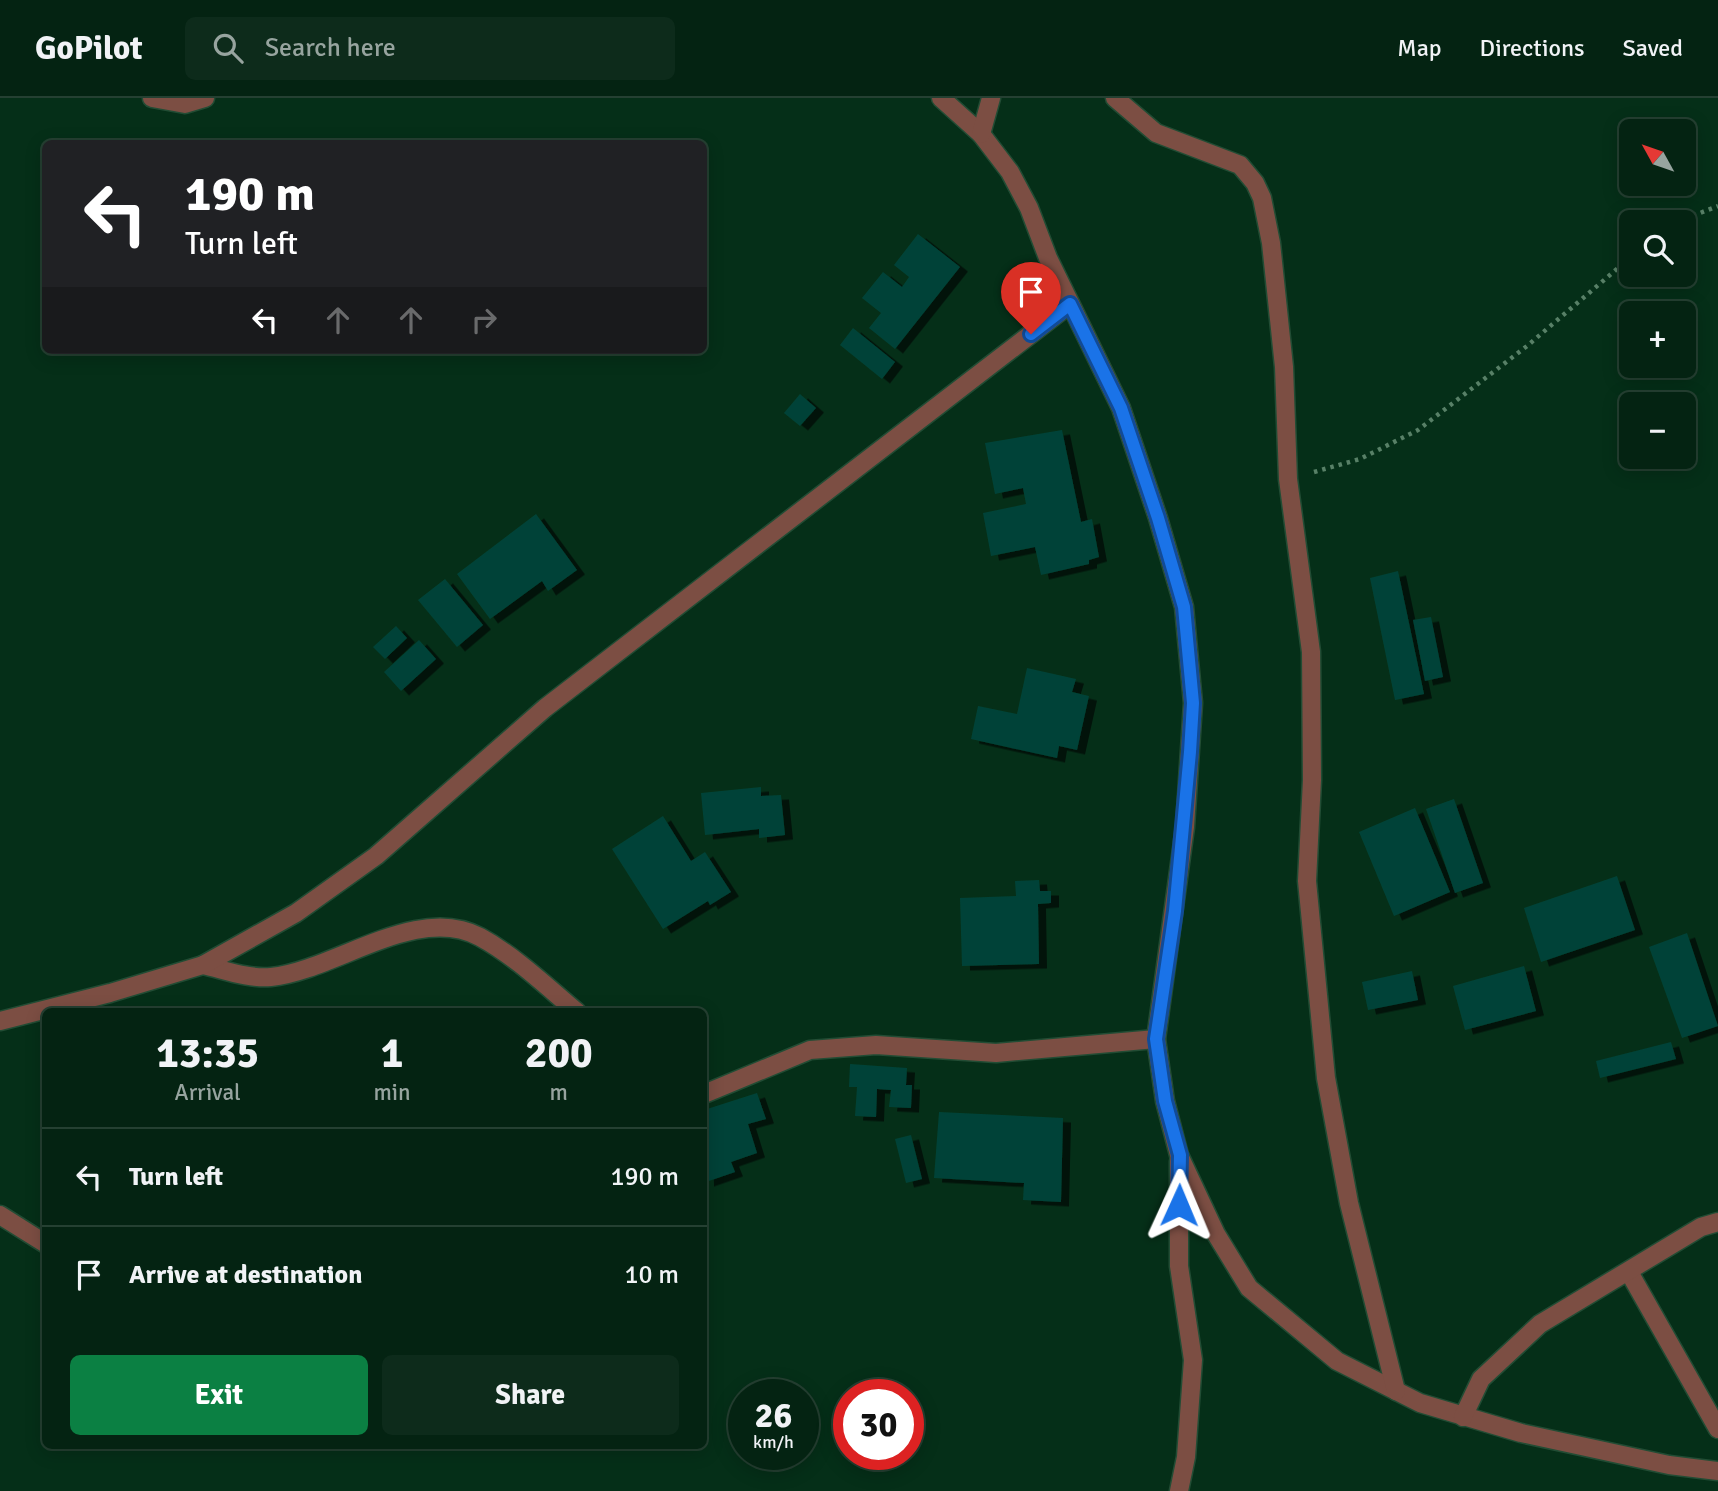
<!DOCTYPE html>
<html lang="en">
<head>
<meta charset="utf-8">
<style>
  body { margin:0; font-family:Signika,sans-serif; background:#0d2b1b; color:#f1f3f6; height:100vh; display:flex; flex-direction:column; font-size:26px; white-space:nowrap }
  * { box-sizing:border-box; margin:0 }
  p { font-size:23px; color:#97a49f }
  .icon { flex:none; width:38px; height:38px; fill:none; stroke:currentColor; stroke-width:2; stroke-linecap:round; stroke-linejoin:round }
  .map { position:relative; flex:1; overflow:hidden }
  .side { position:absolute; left:42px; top:910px; width:665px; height:441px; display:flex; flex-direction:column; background:#042312; border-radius:10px; box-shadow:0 4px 18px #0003,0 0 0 2px #254032 }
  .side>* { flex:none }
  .guide { position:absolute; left:42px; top:42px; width:665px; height:214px; border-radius:10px; box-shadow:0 4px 18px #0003,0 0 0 2px #254032; background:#202124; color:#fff; overflow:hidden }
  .needle { width:46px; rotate:310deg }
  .buttons { position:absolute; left:1619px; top:21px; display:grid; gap:14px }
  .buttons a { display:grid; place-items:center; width:77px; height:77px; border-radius:10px; background:#042312; box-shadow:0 4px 18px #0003,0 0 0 2px #254032; font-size:35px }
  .speed { position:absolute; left:728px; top:1281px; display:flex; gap:14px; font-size:35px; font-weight:700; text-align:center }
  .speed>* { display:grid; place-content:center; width:91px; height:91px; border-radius:50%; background:#042312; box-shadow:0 4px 18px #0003,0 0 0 2px #254032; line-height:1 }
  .speed small { font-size:18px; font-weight:400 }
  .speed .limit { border:10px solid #d22; background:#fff; color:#111 }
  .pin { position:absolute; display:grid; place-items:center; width:60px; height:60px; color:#fff; margin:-72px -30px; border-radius:50% 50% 50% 0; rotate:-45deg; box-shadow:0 0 7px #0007 }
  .pin .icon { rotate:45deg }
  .me { position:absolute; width:77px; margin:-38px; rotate:1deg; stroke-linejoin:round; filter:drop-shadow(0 0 5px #0008) }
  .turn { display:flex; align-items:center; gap:24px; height:147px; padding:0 28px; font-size:32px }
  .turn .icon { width:91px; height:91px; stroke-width:2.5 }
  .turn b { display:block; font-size:49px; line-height:60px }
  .lanes { display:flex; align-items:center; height:66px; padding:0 28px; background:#0003; justify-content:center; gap:35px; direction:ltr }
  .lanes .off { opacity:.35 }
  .eta { display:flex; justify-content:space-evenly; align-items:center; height:119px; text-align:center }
  .eta b { font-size:42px; font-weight:700; line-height:49px }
  .primary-button { display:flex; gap:14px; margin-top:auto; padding:14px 28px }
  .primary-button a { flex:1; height:80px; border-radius:10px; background:#0b8043; color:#fff; font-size:28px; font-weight:700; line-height:80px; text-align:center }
  .primary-button a+a { background:#0d2b1b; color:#f1f3f6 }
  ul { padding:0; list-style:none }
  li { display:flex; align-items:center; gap:21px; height:98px; padding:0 28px; border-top:2px solid #254032 }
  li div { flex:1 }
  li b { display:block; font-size:26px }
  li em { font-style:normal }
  header { display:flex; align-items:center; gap:42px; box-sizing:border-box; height:98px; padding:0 35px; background:#042312; border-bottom:2px solid #254032 }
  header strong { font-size:33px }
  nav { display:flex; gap:38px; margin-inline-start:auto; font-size:24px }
  .search { width:490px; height:63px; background:#0d2b1b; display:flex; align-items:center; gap:18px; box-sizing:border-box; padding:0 24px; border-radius:10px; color:#97a49f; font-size:26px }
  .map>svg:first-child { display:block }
</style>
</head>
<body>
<header>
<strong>GoPilot</strong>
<div class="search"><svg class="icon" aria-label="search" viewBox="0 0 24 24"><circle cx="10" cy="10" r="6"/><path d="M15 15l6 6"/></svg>Search here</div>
<nav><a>Map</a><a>Directions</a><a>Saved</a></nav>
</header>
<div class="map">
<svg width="1718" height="1393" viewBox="0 0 1718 1393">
  <defs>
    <filter id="shadow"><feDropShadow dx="8" dy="4.5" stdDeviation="0" flood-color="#0009"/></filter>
  </defs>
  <rect width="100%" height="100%" fill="#052f18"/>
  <!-- building -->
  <g fill="#064337" filter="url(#shadow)">
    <path d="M918 136 960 169 895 251 869 230 881 215 862 200 883 174 902 189 909 179 894 167Z"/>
    <path d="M853 230 895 264 882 281 840 247Z"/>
    <path d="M800 296 816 310 800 328 784 315Z"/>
    <path d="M1062 332 1081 424 1092 421 1099 459 1089 462V466L1041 477 1035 449 991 458 983 415 1026 406 1023 390 995 396 985 345Z"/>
    <path d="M536 416 577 472 548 493 542 483 490 521 457 476Z"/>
    <path d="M1398 473 1424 596 1395 602 1370 480Z"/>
    <path d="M445 481 483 527 457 549 418 502Z"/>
    <path d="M1431 519 1443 579 1425 583 1413 522Z"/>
    <path d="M396 528 407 540 385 561 373 549Z"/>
    <path d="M419 542 436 561 401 593 384 574Z"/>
    <path d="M1027 570 1076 581 1072 594 1089 598 1077 652 1059 648 1057 660 971 641 978 608 1017 616Z"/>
    <path d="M761 689V698L781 697 785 737 759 740V731L705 737 701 695Z"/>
    <path d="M1454 701 1483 785 1455 795 1426 711Z"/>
    <path d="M1415 710 1450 794 1394 818 1359 734Z"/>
    <path d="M663 718 691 763 705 754 731 794 710 807 708 803 663 831 612 751Z"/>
    <path d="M1617 778 1635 832 1541 864 1524 810Z"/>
    <path d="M1039 782 1040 793H1051V805L1038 806 1039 866 962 868 960 800 1016 798 1015 783Z"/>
    <path d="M1687 835 1718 928 1682 940 1649 849Z"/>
    <path d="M1524 868 1536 913 1465 932 1453 888Z"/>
    <path d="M1412 873 1418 902 1368 912 1362 884Z"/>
    <path d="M1671 944 1676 961 1600 980 1596 963Z"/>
    <path d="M850 966 907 970 906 987H912L911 1010 889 1009 891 992 877 991 876 1019 855 1018 857 989H849Z"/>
    <path d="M757 995 766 1021 748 1026 757 1055 731 1064 735 1074 706 1084 704 1012Z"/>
    <path d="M939 1014 1063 1020 1061 1104 1023 1102 1024 1085 934 1080Z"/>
    <path d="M911 1037 922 1081 906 1085 895 1041Z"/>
  </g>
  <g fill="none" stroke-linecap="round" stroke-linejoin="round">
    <!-- street casing -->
    <g stroke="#224c34" stroke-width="21">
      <g id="street">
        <path d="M152 0 185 6 205 0"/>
        <path d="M941 0 981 36 1010 74 1029 110 1048 160 1121 310 1158 420 1184 509 1193 605 1185 729 1156 941 1165 1003 1179 1057 1216 1136 1249 1190 1337 1263 1420 1305 1521 1335 1669 1367 1718 1373"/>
        <path d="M1115 0 1156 35 1240 67 1255 85 1262 100 1271 145 1284 269 1288 381 1311 554 1312 682 1307 783 1326 980 1349 1105 1396 1293"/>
        <path d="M981 36 991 0"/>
        <path d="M203 867C225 872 248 881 271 879 336 872 417 805 480 839 515 858 546 888 577 914"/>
        <path d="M0 923 110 895 203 867 296 815 376 758 545 610 1070 206"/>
        <path d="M704 996 810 952 876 947 996 955 1156 941"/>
        <path d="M0 1117 46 1146"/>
        <path d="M1629 1174 1718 1331"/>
        <path d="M1463 1319 1481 1281 1540 1226 1701 1129 1718 1124"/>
        <path d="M1179 1393 1186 1359 1193 1262 1179 1168V1063"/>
      </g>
    </g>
    <!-- path -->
    <g stroke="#588067" stroke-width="4.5" stroke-dasharray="3.5 5" stroke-linecap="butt">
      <path d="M1677 124 1718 108"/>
      <path d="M1314 374 1360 361 1418 332 1527 248 1631 159"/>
    </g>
    <!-- street -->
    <use href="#street" stroke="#7c4e43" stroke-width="18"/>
  </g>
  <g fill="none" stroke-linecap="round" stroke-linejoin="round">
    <!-- route casing -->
    <g stroke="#114b97" stroke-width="18">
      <path id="route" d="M1031 236 1070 206 1121 310 1158 420 1184 509 1193 605 1190 654 1175 813 1156 941 1165 1003 1180 1057 1179 1107"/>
    </g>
    <!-- route -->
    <use href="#route" stroke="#1a73e8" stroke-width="12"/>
  </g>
</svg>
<div class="buttons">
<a><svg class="needle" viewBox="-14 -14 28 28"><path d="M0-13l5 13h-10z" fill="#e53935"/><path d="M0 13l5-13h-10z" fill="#97a49f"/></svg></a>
<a><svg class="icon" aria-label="search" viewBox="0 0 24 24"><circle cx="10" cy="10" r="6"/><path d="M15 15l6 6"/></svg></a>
<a>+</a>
<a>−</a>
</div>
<div class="speed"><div>26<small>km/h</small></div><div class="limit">30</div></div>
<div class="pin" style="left:1031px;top:236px;background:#d93025"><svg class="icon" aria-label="arrive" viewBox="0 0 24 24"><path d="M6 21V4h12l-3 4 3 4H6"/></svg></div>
<svg class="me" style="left:1179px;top:1107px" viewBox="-20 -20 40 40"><path d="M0-17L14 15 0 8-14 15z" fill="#1a73e8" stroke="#fff" stroke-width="4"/></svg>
<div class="guide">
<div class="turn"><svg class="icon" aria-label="left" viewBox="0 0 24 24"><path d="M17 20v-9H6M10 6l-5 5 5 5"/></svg><div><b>190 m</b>Turn left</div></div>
<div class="lanes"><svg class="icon" aria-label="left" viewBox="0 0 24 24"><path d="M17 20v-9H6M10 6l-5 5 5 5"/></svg><svg class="icon off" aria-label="ahead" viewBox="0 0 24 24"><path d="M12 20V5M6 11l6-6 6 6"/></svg><svg class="icon off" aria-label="ahead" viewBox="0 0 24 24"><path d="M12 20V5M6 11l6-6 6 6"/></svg><svg class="icon off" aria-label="right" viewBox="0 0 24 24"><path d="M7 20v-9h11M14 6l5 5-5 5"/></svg></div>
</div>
<section class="side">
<div class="eta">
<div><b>13:35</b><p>Arrival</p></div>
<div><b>1</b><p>min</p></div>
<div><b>200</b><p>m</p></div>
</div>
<ul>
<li><svg class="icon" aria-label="left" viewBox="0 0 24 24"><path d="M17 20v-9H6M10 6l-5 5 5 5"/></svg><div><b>Turn left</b></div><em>190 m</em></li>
<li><svg class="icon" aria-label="arrive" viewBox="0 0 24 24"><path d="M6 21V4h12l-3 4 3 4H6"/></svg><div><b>Arrive at destination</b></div><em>10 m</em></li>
</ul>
<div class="primary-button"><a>Exit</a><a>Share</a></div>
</section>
</div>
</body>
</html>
